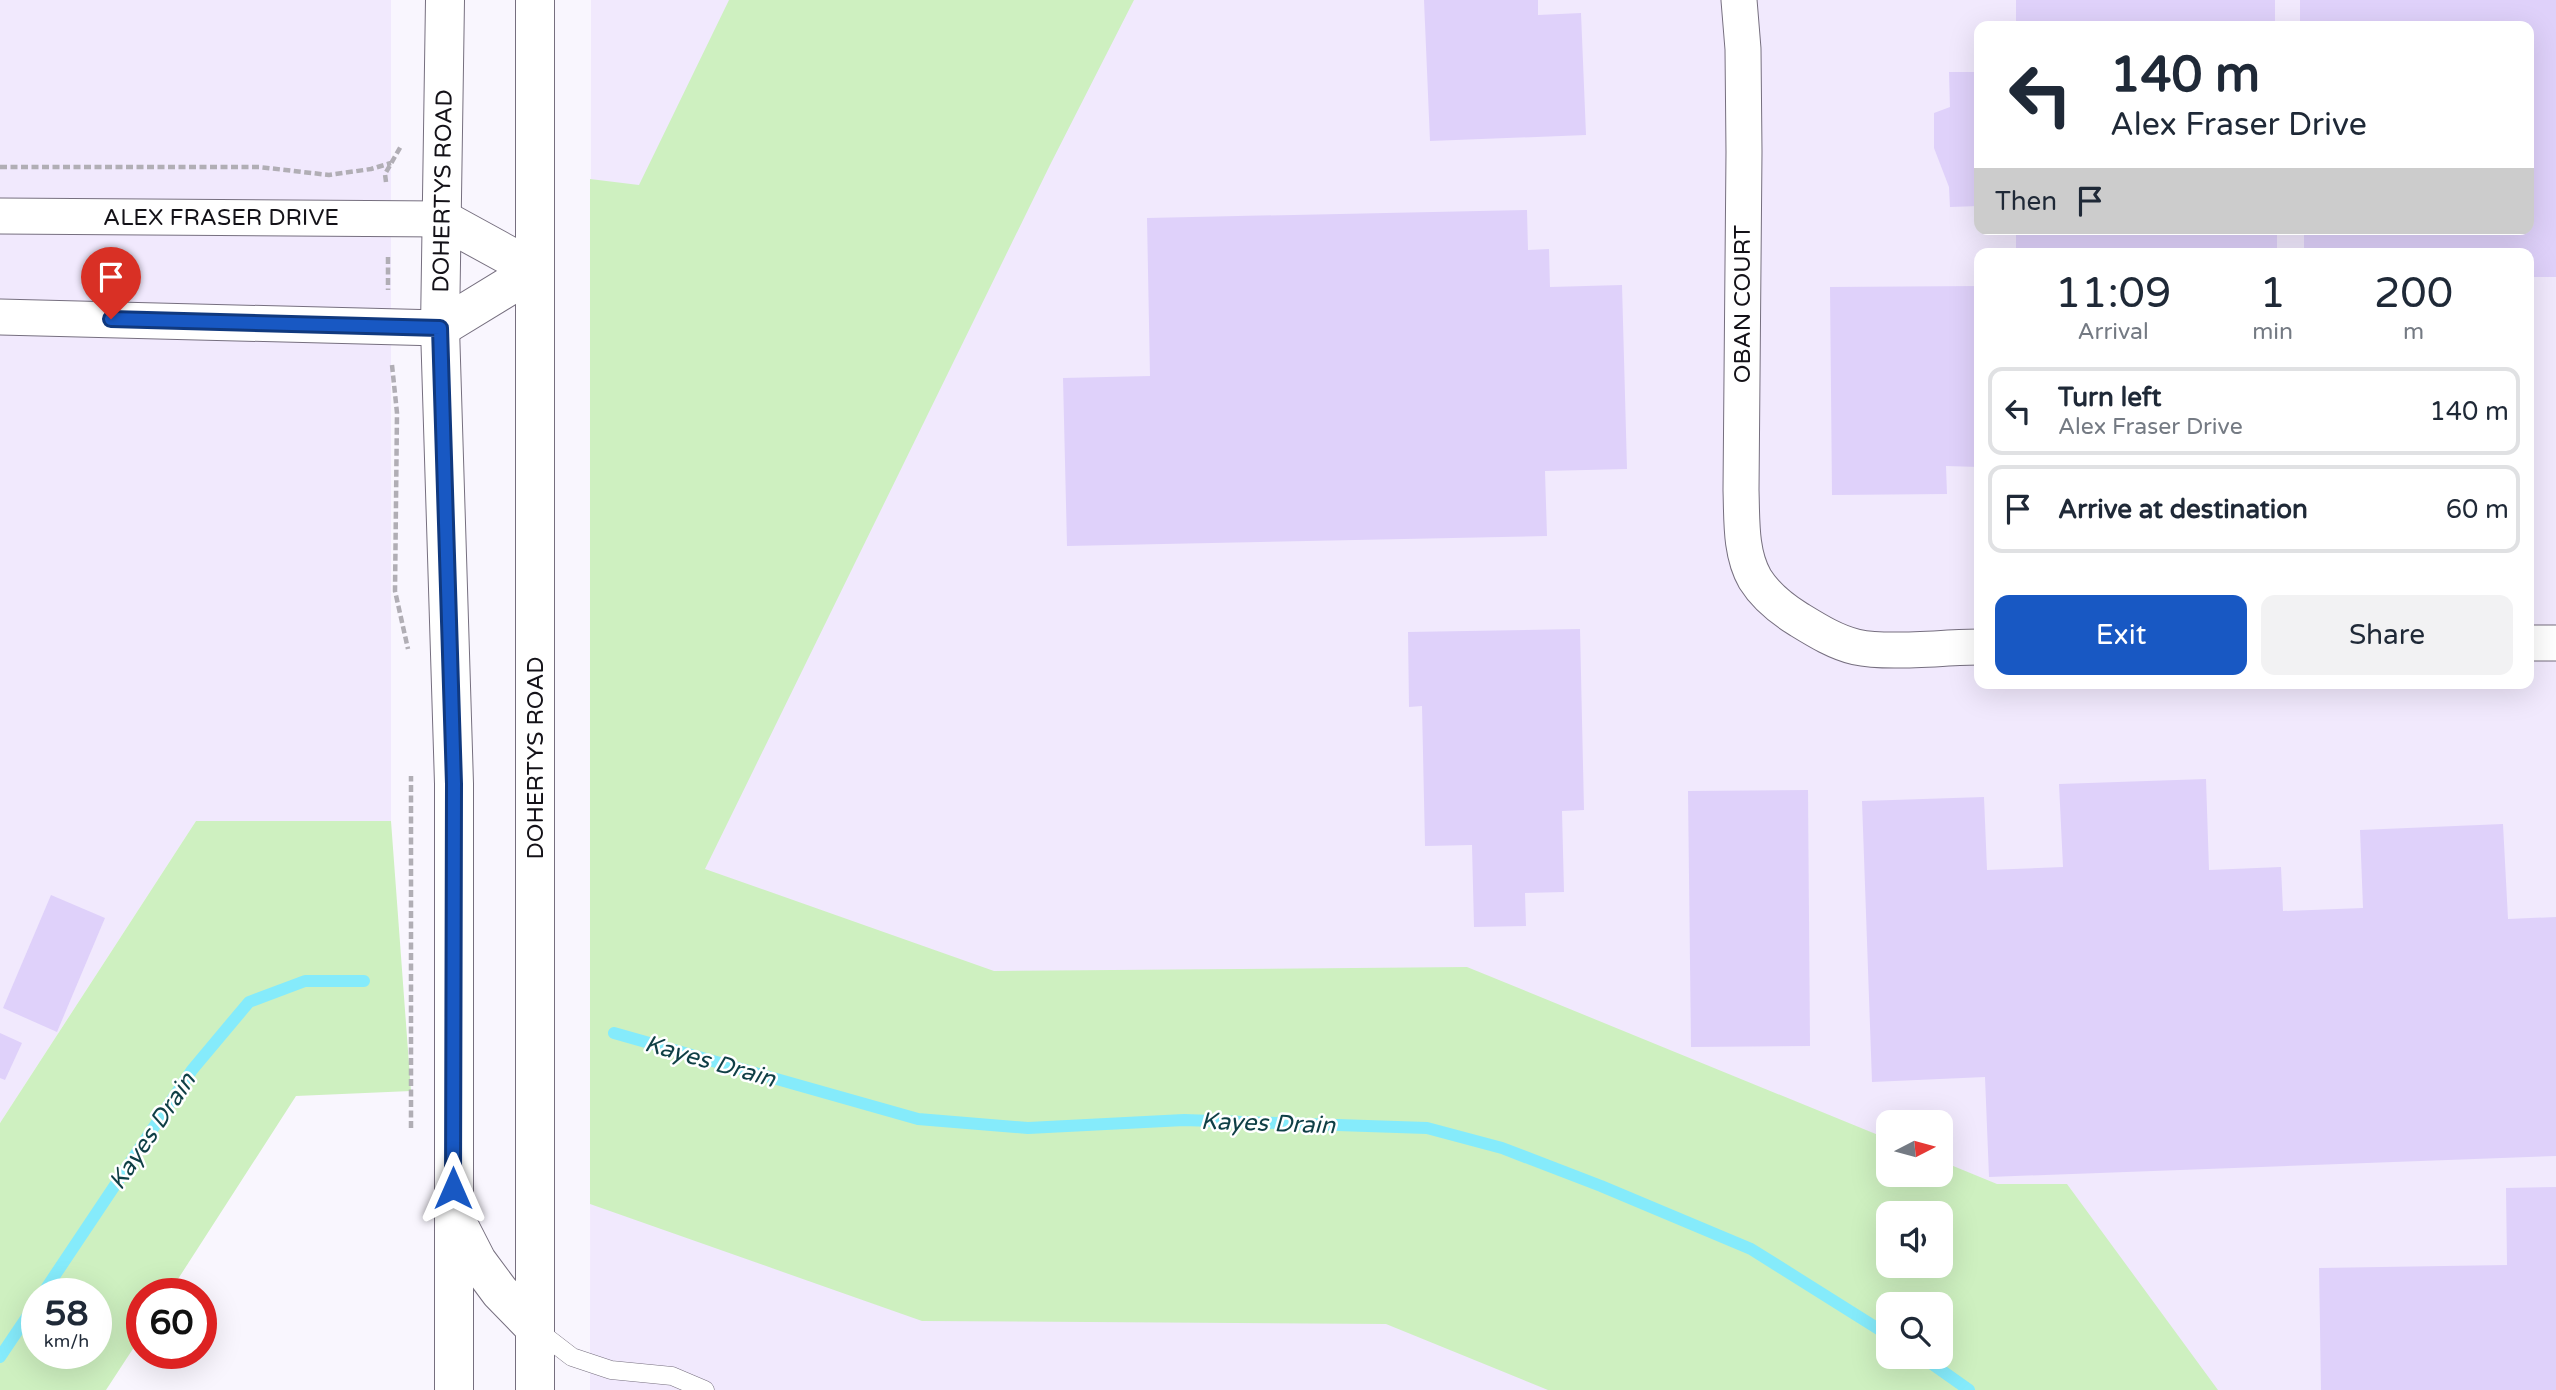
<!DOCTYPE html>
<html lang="en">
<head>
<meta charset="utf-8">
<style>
  body { margin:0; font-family:"Varela Round",sans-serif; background:#f2f2f3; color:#1f2937; height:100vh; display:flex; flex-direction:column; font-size:26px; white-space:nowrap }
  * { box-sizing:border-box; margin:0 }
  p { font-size:23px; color:#747a83 }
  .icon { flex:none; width:38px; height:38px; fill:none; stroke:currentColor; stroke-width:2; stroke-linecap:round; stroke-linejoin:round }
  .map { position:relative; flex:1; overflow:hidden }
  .sheet { position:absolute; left:1974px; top:248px; width:560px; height:441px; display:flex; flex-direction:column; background:#fff; border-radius:14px; box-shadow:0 7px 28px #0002 }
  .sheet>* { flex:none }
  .banner { position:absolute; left:1974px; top:21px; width:560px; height:214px; border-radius:14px; box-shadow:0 7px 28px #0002; background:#fff; color:#1f2937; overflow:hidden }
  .needle { width:46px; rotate:84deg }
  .buttons { position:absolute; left:1876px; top:1110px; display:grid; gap:14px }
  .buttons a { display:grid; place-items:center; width:77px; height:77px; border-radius:14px; background:#fff; box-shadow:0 7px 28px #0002; font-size:35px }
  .speed { position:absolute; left:21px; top:1278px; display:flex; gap:14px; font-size:35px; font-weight:700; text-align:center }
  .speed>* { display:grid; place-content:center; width:91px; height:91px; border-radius:50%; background:#fff; box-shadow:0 7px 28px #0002; line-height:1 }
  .speed small { font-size:18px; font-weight:400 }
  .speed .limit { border:10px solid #d22; background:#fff; color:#111 }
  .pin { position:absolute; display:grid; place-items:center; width:60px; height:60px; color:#fff; margin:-72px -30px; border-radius:50% 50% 50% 0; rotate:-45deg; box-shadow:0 0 7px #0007 }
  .pin .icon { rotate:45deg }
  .me { position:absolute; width:77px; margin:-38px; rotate:0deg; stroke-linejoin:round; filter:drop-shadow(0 0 5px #0008) }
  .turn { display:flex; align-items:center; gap:24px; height:147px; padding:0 21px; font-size:32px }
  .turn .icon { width:91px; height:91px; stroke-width:2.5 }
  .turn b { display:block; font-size:49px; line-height:60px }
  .then { display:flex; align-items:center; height:66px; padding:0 21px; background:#0003; gap:14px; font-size:26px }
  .eta { display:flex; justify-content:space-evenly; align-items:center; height:119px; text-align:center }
  .eta b { font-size:42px; font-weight:600; line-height:49px }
  .button { display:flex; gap:14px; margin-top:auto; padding:14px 21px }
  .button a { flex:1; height:80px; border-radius:14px; background:#1858c3; color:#fff; font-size:28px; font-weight:600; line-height:80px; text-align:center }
  .button a+a { background:#f2f2f3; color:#1f2937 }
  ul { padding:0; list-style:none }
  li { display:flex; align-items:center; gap:21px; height:88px; margin:0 14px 10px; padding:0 7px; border:4px solid #e0e1e3; border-radius:14px }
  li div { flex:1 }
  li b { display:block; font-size:26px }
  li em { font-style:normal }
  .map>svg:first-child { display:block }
</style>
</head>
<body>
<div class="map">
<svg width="2556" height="1390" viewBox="0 0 2556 1390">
  <rect width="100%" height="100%" fill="#f9f6fe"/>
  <!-- built -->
  <g fill="#f1e9fd" fill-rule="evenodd">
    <path d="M0 0H391V821H196L0 1123Z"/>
    <path d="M591 0H2556V1390H590ZM1979 26H2529V229H1979ZM1979 254H2529V684H1979ZM1888 1122H1941V1174H1888ZM1888 1213H1941V1265H1888ZM1888 1304H1941V1356H1888Z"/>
  </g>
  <!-- green -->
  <g fill="#cef0c0" fill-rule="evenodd">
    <path d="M729 0H1134L1050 165 705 869 994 971 1467 967 1888 1139V1174H1941V1161L1997 1184H2067L2218 1390H1548L1386 1324 922 1321 590 1204V179L639 185ZM1888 1213H1941V1265H1888ZM1888 1304H1941V1356H1888Z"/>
    <path d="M196 821H391L411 1091 296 1096 169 1293H142V1335L106 1390H0V1123ZM37 1293H96V1353H37Z"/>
  </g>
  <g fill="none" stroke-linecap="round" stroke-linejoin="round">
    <!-- stream -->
    <g stroke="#85ebfb" stroke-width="12">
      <path d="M614 1033 918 1119 1028 1128 1184 1120 1427 1128 1502 1148 1601 1186 1751 1249 1888 1335"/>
      <path d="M43 1293 192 1070 249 1002 305 981H364"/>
      <path d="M1921 1356 1969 1390"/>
      <path d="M0 1357 37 1302"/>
    </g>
  </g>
  <!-- building -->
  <g fill="#dfd1fa">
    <path d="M1424 0H1538V15L1581 13 1586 135 1430 141Z"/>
    <rect x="2016" y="0" width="259" height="26"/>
    <path d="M2300 0H2556V277H2529V254H2304V229H2529V26H2300Z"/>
    <path d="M1949 72H1979V206L1950 207 1949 187 1934 148V113L1950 107Z"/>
    <path d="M1527 210 1528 250 1549 249 1550 287 1622 285 1627 469 1545 471 1547 536 1067 546 1063 378 1150 376 1147 218Z"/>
    <rect x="2016" y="229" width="261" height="25"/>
    <path d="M1979 286V467L1946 466 1947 494 1832 495 1830 287Z"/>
    <path d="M1580 629 1584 810 1562 811 1564 892 1525 893 1526 926 1474 927 1472 845 1425 846 1422 706 1409 707 1408 632Z"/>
    <path d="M2206 779 2209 870 2281 867 2283 911 2363 908 2360 830 2503 824 2508 919 2556 917V1156L1989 1177 1985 1077 1872 1082 1862 801 1984 797 1987 870 2063 867 2059 784Z"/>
    <path d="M1808 790 1810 1046 1691 1047 1688 791Z"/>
    <path d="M51 895 105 918 57 1032 3 1008Z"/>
    <path d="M0 1033 22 1043 5 1080 0 1078Z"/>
    <path d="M2556 1187V1390H2321L2319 1268 2507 1265 2506 1188Z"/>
  </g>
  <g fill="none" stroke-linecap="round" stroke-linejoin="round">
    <!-- lane casing -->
    <g stroke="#766f7f" stroke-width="19">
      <path id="lane" d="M537 1330 572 1357 611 1370 672 1376 705 1390"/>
    </g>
    <!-- street casing -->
    <g stroke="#766f7f" stroke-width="37">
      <g id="street">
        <path d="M1739 0 1743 49 1744 152 1741 490C1742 519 1740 553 1755 579 1765 595 1782 609 1798 619 1816 630 1835 642 1856 647 1888 654 1945 647 1979 647"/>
        <path d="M0 216 442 219"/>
        <path d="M0 317 440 328"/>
        <path d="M2529 643H2556"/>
      </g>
    </g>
    <!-- primary casing -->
    <g stroke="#766f7f" stroke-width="40">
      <g id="primary">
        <path d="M445 0 440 328 454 784V1390"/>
        <path d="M442 219 535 270"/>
        <path d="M440 328 535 270"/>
        <path d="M456 1220 477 1261 500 1292 535 1328"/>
        <path d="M535 1390V0"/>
      </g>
    </g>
    <!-- path -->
    <g stroke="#b1aeb5" stroke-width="4.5" stroke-dasharray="7 3.5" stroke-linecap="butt">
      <path d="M0 167H259L329 175 371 169 391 163"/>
      <path d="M386 182 385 174 401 146"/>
      <path d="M388 257V290"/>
      <path d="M392 365 397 413 395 591 408 649"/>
      <path d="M411 1128V776"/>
    </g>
    <!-- lane -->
    <use href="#lane" stroke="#fff" stroke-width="18"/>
    <!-- street -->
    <use href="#street" stroke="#fff" stroke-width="35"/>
    <!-- primary -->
    <use href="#primary" stroke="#fff" stroke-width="38"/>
  </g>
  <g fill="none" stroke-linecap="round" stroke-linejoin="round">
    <!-- route casing -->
    <g stroke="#10397f" stroke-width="18">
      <path id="route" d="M111 319 440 328 454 784 453 1188"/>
    </g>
    <!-- route -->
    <use href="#route" stroke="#1858c3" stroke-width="12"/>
  </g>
  <g text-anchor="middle" stroke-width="5" stroke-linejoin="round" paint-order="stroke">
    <!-- street labels -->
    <g font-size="23" fill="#141218" stroke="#fff">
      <text transform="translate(442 191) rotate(-89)" y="8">DOHERTYS ROAD</text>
      <text x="221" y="225">ALEX FRASER DRIVE</text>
      <text transform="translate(1742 304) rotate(-90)" y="8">OBAN COURT</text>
      <text transform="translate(535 758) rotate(-90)" y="8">DOHERTYS ROAD</text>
    </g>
    <!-- water labels -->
    <g font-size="24" font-style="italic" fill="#0f3f46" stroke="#fff">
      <text transform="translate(710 1061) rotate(16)" y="8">Kayes Drain</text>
      <text transform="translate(1268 1123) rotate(2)" y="8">Kayes Drain</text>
      <text transform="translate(152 1131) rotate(-56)" y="8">Kayes Drain</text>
    </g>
  </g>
</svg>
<div class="buttons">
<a><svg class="needle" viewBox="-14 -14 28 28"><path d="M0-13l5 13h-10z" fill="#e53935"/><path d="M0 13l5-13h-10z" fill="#747a83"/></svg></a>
<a><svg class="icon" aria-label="sound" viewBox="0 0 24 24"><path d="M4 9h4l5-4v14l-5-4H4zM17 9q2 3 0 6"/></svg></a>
<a><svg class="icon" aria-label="search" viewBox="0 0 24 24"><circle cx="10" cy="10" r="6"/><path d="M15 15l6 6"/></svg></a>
</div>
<div class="speed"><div>58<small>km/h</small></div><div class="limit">60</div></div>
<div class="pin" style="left:111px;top:319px;background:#d93025"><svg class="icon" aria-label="arrive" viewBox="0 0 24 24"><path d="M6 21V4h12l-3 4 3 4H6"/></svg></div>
<svg class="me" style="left:453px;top:1188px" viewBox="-20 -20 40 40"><path d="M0-17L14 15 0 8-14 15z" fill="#1858c3" stroke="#fff" stroke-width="4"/></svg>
<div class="banner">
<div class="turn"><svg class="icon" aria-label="left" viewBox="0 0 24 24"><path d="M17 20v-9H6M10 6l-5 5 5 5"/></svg><div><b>140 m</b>Alex Fraser Drive</div></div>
<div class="then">Then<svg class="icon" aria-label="arrive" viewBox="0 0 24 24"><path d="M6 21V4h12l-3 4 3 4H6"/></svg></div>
</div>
<section class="sheet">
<div class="eta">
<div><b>11:09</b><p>Arrival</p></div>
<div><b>1</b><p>min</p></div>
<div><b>200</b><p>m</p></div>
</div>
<ul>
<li><svg class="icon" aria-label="left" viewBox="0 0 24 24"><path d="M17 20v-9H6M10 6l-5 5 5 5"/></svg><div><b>Turn left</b><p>Alex Fraser Drive</p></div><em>140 m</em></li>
<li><svg class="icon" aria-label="arrive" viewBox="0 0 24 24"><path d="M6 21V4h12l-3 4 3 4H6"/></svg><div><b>Arrive at destination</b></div><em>60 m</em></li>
</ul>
<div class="button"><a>Exit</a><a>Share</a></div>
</section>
</div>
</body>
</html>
